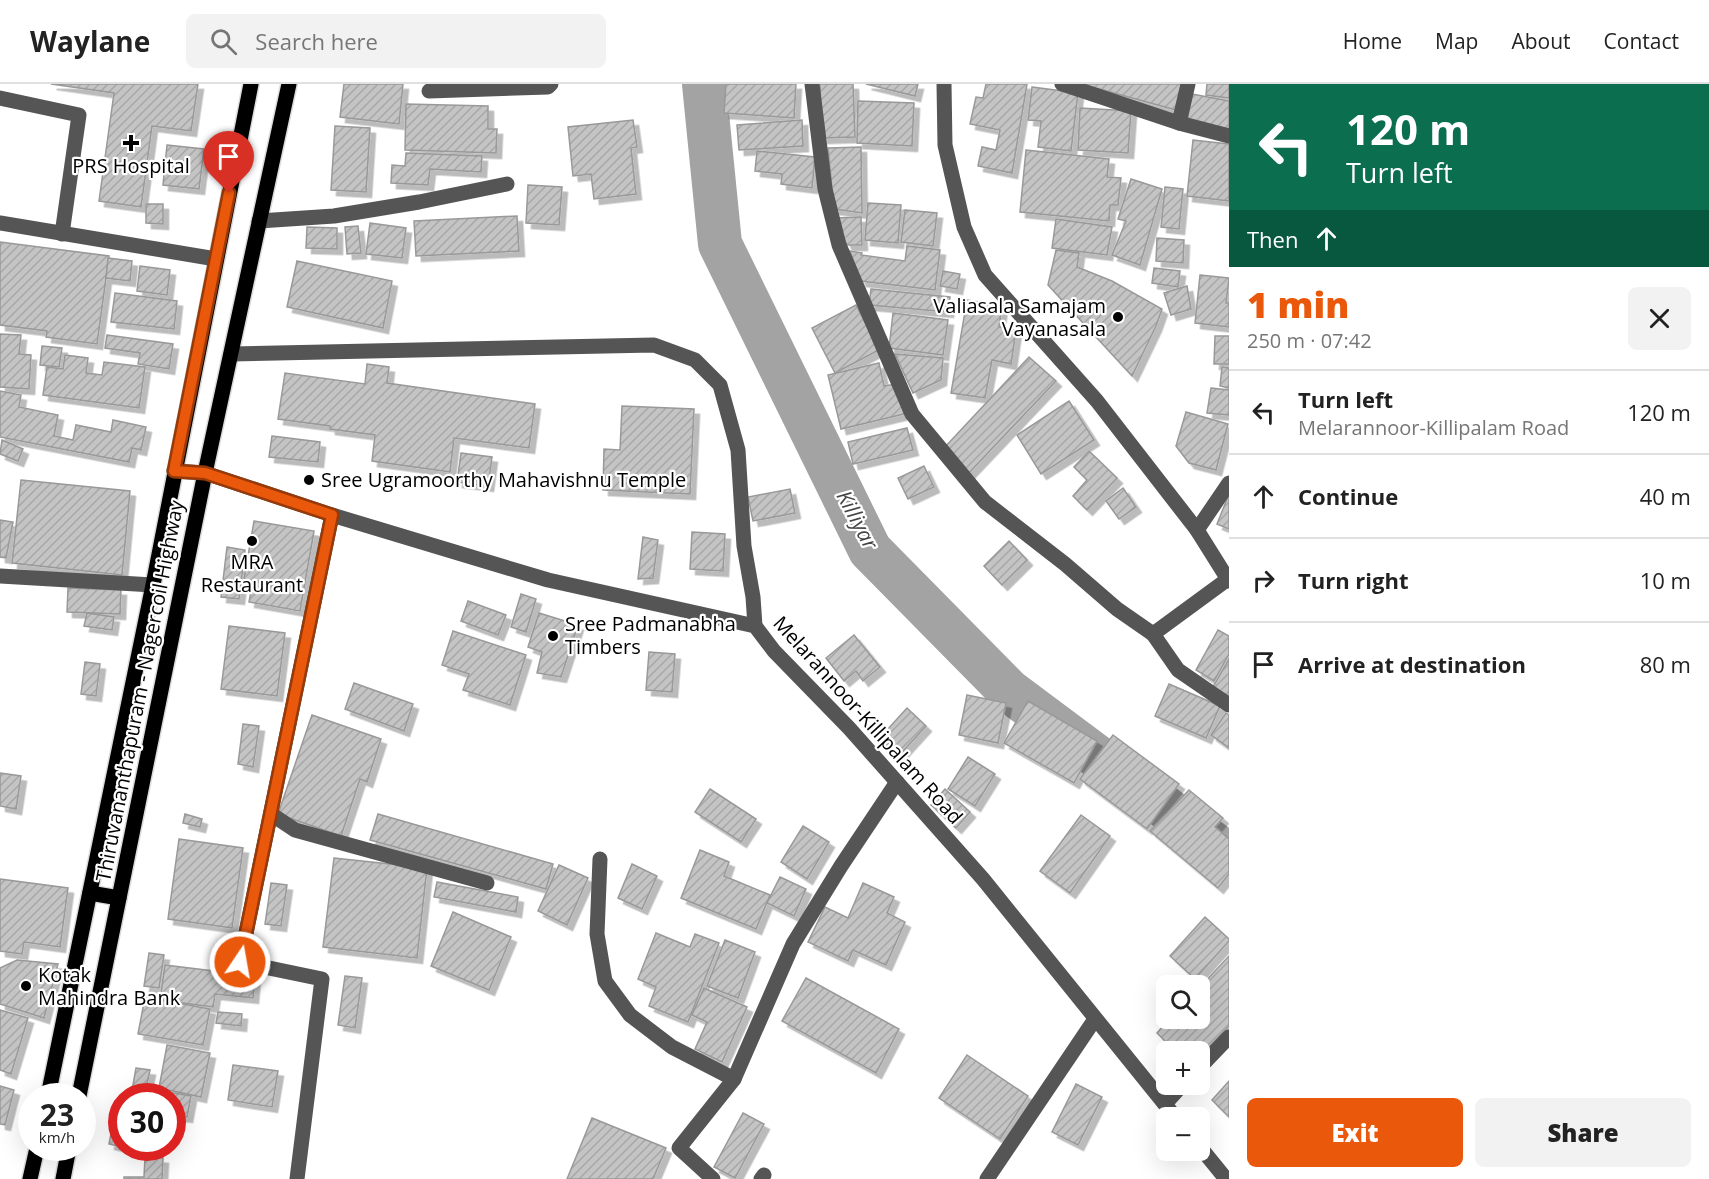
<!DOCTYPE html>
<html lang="en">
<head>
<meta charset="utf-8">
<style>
  body { margin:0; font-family:"Open Sans",sans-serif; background:#f2f2f2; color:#222; height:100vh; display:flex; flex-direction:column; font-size:22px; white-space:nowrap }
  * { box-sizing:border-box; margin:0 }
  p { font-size:20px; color:#767676 }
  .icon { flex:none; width:33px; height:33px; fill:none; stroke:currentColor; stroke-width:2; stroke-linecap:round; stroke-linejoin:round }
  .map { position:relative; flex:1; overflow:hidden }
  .drawer { display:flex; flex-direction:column; background:#fff; width:480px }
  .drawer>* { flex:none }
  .banner { background:#0b6e4f; color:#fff; overflow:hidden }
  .tools { position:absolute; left:1156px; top:891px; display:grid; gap:12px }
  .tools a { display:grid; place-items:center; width:54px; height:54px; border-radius:9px; background:#fff; box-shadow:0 6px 24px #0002; font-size:30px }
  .speed { position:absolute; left:18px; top:999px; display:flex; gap:12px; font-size:30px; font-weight:700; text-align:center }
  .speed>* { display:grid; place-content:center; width:78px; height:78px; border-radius:50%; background:#fff; box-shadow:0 6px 24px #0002; line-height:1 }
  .speed small { font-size:15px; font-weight:400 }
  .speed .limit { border:9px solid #d22; background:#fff; color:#111 }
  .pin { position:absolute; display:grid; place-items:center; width:51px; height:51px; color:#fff; margin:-62px -26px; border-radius:50% 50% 50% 0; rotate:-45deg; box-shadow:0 0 6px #0007 }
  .pin .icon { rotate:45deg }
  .me { position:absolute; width:66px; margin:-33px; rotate:12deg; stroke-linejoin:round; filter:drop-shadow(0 0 4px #0008) }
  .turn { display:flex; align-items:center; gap:21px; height:126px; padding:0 18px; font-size:27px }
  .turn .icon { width:78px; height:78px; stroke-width:2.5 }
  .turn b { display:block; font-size:42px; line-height:51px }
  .then { display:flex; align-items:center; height:57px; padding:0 18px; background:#0003; gap:12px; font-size:22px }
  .round { display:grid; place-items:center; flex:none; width:63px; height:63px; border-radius:9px; background:#f2f2f2 }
  .overview { display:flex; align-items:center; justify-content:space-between; height:102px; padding:0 18px }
  h1 { font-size:36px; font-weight:800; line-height:45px; color:#ea580c }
  .button { display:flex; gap:12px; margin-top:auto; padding:12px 18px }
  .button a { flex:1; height:69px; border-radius:9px; background:#ea580c; color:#fff; font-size:24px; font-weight:800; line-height:69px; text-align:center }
  .button a+a { background:#f2f2f2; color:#222 }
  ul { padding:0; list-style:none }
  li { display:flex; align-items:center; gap:18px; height:84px; padding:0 18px; border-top:2px solid #e0e0e0 }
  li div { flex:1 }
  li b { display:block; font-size:22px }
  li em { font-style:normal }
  header { display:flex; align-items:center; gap:36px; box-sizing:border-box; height:84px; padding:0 30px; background:#fff; border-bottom:2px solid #e0e0e0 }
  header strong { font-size:28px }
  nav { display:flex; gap:33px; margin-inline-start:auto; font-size:21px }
  .search { width:420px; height:54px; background:#f2f2f2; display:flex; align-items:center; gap:15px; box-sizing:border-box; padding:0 21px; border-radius:9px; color:#767676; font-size:22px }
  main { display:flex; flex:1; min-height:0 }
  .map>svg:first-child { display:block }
</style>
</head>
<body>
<header>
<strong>Waylane</strong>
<div class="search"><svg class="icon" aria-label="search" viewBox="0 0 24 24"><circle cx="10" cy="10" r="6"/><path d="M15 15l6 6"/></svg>Search here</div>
<nav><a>Home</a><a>Map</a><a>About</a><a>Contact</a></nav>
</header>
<main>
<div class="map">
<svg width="1229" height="1095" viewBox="0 0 1229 1095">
  <defs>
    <pattern id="building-hatch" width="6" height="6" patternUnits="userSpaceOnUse" patternTransform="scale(1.5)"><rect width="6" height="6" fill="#c4c4c4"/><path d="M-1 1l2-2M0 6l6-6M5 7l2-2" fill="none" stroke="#a7a7a7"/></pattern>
    <filter id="shadow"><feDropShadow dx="5.5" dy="5.5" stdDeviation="0" flood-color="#0004"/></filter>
  </defs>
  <rect width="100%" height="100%" fill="#fff"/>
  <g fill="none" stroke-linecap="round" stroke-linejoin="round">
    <!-- river -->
    <path stroke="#a3a3a3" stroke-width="44" d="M704 0 720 160 870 466 1008 606 1218 763"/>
  </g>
  <!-- building -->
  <g fill="url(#building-hatch)" stroke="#999" stroke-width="1.5" filter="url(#shadow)">
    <path d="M51 0H198L191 47 152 42 141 123 99 117 114 9Z"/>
    <path d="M344 0H403L399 40 340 33Z"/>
    <path d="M726 0H796L794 34 724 29Z"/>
    <path d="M820 0H853L855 53 822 54Z"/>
    <path d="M866 0H918L915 12Z"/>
    <path d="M986 0H1027L1012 89 978 82 982 63 996 66 1000 46 970 40 976 13 983 14Z"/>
    <path d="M1081 0H1183L1176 26Z"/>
    <path d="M1207 0H1229V14L1206 11Z"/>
    <path d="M1032 3 1078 9 1071 67 1038 63 1041 37 1028 36Z"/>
    <path d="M1192 10 1229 17V45L1187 37Z"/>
    <path d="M858 17 914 19 912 62 857 59Z"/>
    <path d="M406 20 488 22V45H497L496 69 405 66Z"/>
    <path d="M1080 24 1131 27 1128 69 1078 66Z"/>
    <path d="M633 36 637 63 631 64 636 110 594 115 591 90 573 92 568 43Z"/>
    <path d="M802 36 803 62 739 66 737 41Z"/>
    <path d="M335 42 370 44 366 108 331 106Z"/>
    <path d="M1193 56 1229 60V117L1187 112Z"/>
    <path d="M167 61 204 65 199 105 163 101Z"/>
    <path d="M861 63 862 129 834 125 828 64Z"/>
    <path d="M1026 66 1109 75 1107 93 1121 94 1118 121H1110L1109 137 1020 128Z"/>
    <path d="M757 67 815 73 812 104 781 100 782 90 755 87Z"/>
    <path d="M406 69 482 72 481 88 430 85 428 101 391 99 392 81 405 82Z"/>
    <path d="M1131 95 1162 105 1140 181 1112 171 1126 137 1118 135Z"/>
    <path d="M528 101 562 103 559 141 526 139Z"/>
    <path d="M1165 103 1183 105 1179 145 1161 143Z"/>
    <path d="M868 119 901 121 898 159 865 156Z"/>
    <path d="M146 120H163V140L146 139Z"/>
    <path d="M905 126 937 129 933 162 901 158Z"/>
    <path d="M517 132 519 167 416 172 414 137Z"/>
    <path d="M861 133 862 161H847L835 134Z"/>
    <path d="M1056 135 1112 143 1107 171 1052 164Z"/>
    <path d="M370 139 406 144 402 174 366 170Z"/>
    <path d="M358 142 361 169 347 170 345 143Z"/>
    <path d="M307 143 337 144V165L306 164Z"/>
    <path d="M1157 154 1184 156 1183 179 1156 177Z"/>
    <path d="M0 158 109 172 97 260 46 253 47 247 0 241Z"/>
    <path d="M907 162 940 166 935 206 861 197 850 167 862 169 861 171 905 177Z"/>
    <path d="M1056 166 1079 169 1077 183 1112 197 1162 225 1156 242 1132 292 1048 201Z"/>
    <path d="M108 174 132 177 130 197 106 194Z"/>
    <path d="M297 177 392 197 383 244 287 223Z"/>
    <path d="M140 182 170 186 167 211 137 207Z"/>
    <path d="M1154 184 1180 187 1178 203 1152 199Z"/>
    <path d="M943 187 960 190 957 205 940 202Z"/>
    <path d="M1200 191 1229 194 1226 219H1229V243L1195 239Z"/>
    <path d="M1187 202 1191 225 1171 231 1164 209Z"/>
    <path d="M871 205 950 213 948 228 869 221Z"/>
    <path d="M115 209 177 217 174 245 111 238Z"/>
    <path d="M967 216 1002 222 999 243 1016 246 1011 280 992 276 985 314 951 309Z"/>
    <path d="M856 221 879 266 835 289 812 244Z"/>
    <path d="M893 229 948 236 943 271 889 264Z"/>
    <path d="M0 250 21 251 19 270 31 271 29 305 0 303Z"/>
    <path d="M107 251 173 260 169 285 138 280 140 269 105 264Z"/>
    <path d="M1215 252H1229V280H1214Z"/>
    <path d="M42 262 62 264 59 283 40 281Z"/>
    <path d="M895 270 943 274 941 296 913 309Z"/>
    <path d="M65 271 88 274 86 289 102 291 104 278 145 283 139 324 43 311 47 283 63 285Z"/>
    <path d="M1029 273 1056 297 968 390 944 364Z"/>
    <path d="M879 279 884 302 896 300 904 330 841 345 828 291Z"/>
    <path d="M367 280 389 283 387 299 535 320 529 364 454 354 450 388 372 377 375 351 330 345V342L278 335 285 289 365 300Z"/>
    <path d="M1222 283 1229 284V304L1220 302Z"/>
    <path d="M1211 304 1229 306V331L1207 329Z"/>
    <path d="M0 307 21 311 19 323 58 331 54 352 73 356 76 341 111 348 113 336 146 343 141 366 132 364 129 378 0 353Z"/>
    <path d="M1069 317 1094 356 1041 390 1017 351Z"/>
    <path d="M622 322 694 325 690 410 603 406 604 365 620 366Z"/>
    <path d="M1186 328 1228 340 1216 386 1189 379 1176 362Z"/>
    <path d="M907 344 913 366 853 380 848 358Z"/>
    <path d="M272 352 320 358 318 378 269 373Z"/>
    <path d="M2 356 23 365 18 377 0 370Z"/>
    <path d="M1089 367 1117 394 1087 426 1073 412 1087 396 1074 383Z"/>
    <path d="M461 369 492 373 488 402 457 398Z"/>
    <path d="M924 382 934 403 908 415 898 394Z"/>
    <path d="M21 396 130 407 122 491 12 479Z"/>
    <path d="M1123 404 1136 423 1119 435 1106 417Z"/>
    <path d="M790 405 795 429 753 437 748 413Z"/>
    <path d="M1229 410V445L1217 440Z"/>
    <path d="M0 436 13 438 6 474 0 473Z"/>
    <path d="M254 437 314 447 300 527 249 518 253 497 244 495Z"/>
    <path d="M692 448 725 450 723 487 690 485Z"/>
    <path d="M643 453 658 456 653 494 638 495Z"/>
    <path d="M1009 457 1027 476 1002 501 984 482Z"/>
    <path d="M227 463 245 466 239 515 221 513Z"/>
    <path d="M68 504 121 506 120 530 67 528Z"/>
    <path d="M521 510 536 515 526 548 511 543Z"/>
    <path d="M468 517 506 531 498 551 461 537Z"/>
    <path d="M87 529 114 533 112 546 84 542Z"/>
    <path d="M539 529 578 541 561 593 537 589 542 568 528 563Z"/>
    <path d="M229 542 285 549 277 612 221 605Z"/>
    <path d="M1218 546 1229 552V570L1214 597 1196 586Z"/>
    <path d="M453 547 526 571 510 621 463 606 469 590 442 581Z"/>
    <path d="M854 551 880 583 863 597 856 587 844 597 826 574Z"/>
    <path d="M649 568 675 570 672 608 646 606Z"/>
    <path d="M1229 575V612L1213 603Z"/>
    <path d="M85 578 100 580 96 612 81 610Z"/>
    <path d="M354 599 413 620 404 647 345 625Z"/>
    <path d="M1169 600 1220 622 1206 654 1155 632Z"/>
    <path d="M967 611 1006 619 998 659 959 651Z"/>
    <path d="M1028 617 1097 657 1074 699 1004 659Z"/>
    <path d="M907 624 926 642 896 675 877 657Z"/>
    <path d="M1226 629 1229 631V664L1211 651Z"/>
    <path d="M312 631 381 655 367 698 360 695 341 752 278 730Z"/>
    <path d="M243 640 259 642 253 683 238 680Z"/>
    <path d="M1113 651 1179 700 1147 745 1080 695Z"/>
    <path d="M968 673 995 690 975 722 948 705Z"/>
    <path d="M0 689 21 692 16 725 0 722Z"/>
    <path d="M710 705 756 735 741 758 695 728Z"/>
    <path d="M945 705 970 728 956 744 931 721Z"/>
    <path d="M1189 706 1223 734 1215 743 1229 755V790L1218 804 1150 747Z"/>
    <path d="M185 730 202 735 200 743 183 739Z"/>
    <path d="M378 730 553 780 546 805 370 756Z"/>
    <path d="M1081 731 1110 752 1070 809 1040 787Z"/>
    <path d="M803 742 829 758 807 795 781 778Z"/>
    <path d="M179 755 243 764 232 844 168 835Z"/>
    <path d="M700 766 729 778 724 792 770 811 756 845 681 814Z"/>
    <path d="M334 774 427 784 417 874 323 863Z"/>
    <path d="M632 780 657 792 642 825 618 814Z"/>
    <path d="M559 781 588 794 567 841 538 827Z"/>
    <path d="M780 793 806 805 794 832 767 819Z"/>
    <path d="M0 795 68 804 60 863 24 858 22 870 0 867Z"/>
    <path d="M437 798 518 813 516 828 434 813Z"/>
    <path d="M271 799 287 801 281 842 265 840Z"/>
    <path d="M863 799 894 813 887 829 905 838 886 881 853 866 848 877 808 858 825 823 848 834Z"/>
    <path d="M453 828 511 853 489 906 431 882Z"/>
    <path d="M1205 833 1229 855V857L1195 895 1170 872Z"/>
    <path d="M656 849 690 863 695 850 719 859 688 938 649 922 656 903 638 895Z"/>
    <path d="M725 856 755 868 738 914 707 902Z"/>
    <path d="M149 869 164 871 159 904 144 902Z"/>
    <path d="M1229 872V942L1200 973V968H1176L1157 949 1170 934H1200V903Z"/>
    <path d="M17 876 58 880 44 934 0 920V884Z"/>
    <path d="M165 881 255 892 253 914 215 910 213 923 160 916Z"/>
    <path d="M345 892 362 894 355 944 338 941Z"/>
    <path d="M806 894 899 945 876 989 782 937Z"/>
    <path d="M704 904 747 923 722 978 695 965 707 938 692 931Z"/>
    <path d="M145 913 210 925 203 961 138 950Z"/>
    <path d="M0 926 28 934 11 990 0 986Z"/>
    <path d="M218 928 242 930 241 942 216 939Z"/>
    <path d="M167 961 210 969 201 1013 159 1004Z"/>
    <path d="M967 971 1028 1012 1000 1055 939 1014Z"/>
    <path d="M233 981 278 987 272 1023 228 1016Z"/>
    <path d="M136 984 150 986 146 1004 191 1012 187 1033 172 1031V1012H131Z"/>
    <path d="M1229 997V1033L1212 1016Z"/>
    <path d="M1076 1000 1102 1013 1078 1061 1052 1048Z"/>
    <path d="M0 1002 14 1006 5 1041 0 1040Z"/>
    <path d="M743 1029 764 1040 735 1094 714 1083Z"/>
    <path d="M114 1034 122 1036V1063L109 1060Z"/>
    <path d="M592 1034 666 1064 653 1095H567Z"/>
    <path d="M145 1073 163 1074 162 1095H124V1093H144Z"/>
  </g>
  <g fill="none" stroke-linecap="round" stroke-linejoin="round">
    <!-- major casing -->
    <g stroke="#dbdbdb" stroke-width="18">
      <g id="major">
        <path d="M90 809 119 814"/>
        <path d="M48 1012 153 501 251 0"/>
        <path d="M79 1012 205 389 289 0"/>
        <path d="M30 1095 37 1064"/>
        <path d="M63 1095 69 1064"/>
      </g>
    </g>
    <!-- minor -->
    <g stroke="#555" stroke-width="15">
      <path d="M812 0 825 105 839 161 912 330 985 418 1065 480 1117 525 1153 550 1228 495"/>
      <path d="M944 0 945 61 964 143 985 191 1097 317 1197 446 1229 497"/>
      <path d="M1062 0 1179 39 1229 52"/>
      <path d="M429 7 548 3 551 0"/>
      <path d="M0 14 79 31 62 150"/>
      <path d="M1179 39 1188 0"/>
      <path d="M259 137 334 132 419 118 507 100"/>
      <path d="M0 139 216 175"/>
      <path d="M231 270 654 261 695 276 720 301 738 366 744 462 753 513 755 542"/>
      <path d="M174 387 205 389 332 431 548 496 755 542 774 567 849 644 983 795 1176 1034"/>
      <path d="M1197 446 1229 399"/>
      <path d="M0 492 153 501"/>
      <path d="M1153 550 1178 586 1229 621"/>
      <path d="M271 730 295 746 487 799"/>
      <path d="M600 775 597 850 605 897 630 931 672 963 734 995"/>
      <path d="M1200 983 1229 953"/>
      <path d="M1165 1020 1183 1000"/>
      <path d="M1200 1063 1226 1095"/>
      <path d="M297 1095 322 895 240 878 332 431"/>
      <path d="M713 1095 679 1064 734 995 793 860 841 782 897 698"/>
      <path d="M761 1095 764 1091"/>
      <path d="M987 1095 1095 935"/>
    </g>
    <!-- major -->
    <use href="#major" stroke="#000" stroke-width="15"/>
  </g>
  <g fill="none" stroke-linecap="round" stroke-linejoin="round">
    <!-- route casing -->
    <g stroke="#983908" stroke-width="15">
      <path id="route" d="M229 109 174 387 205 389 332 431 240 878"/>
    </g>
    <!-- route -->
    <use href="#route" stroke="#ea580c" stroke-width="10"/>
  </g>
  <!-- markers -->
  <g fill="#000" stroke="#fff" stroke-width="2">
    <path d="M128 50h6v6h6v6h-6v6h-6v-6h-6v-6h6z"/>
    <circle cx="1118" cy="233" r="6"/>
    <circle cx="309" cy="396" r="6"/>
    <circle cx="252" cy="457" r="6"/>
    <circle cx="553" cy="552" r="6"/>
    <circle cx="26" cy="902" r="6"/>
  </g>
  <g text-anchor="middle" stroke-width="4.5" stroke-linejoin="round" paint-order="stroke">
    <!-- poi labels -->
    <g font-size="20" fill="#000" stroke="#fff" text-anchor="start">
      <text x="131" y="89" text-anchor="middle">PRS Hospital</text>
      <text x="1106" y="229" text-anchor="end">Valiasala Samajam<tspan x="1106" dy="23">Vayanasala</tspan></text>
      <text x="321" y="403">Sree Ugramoorthy Mahavishnu Temple</text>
      <text x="252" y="485" text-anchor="middle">MRA<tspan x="252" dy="23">Restaurant</tspan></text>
      <text x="565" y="547">Sree Padmanabha<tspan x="565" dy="23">Timbers</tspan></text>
      <text x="38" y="898">Kotak<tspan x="38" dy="23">Mahindra Bank</tspan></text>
    </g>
    <!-- street labels -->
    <g font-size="20" fill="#000" stroke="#fff">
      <text transform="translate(140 607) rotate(-79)" y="7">Thiruvananthapuram - Nagercoil Highway</text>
      <text transform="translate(868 636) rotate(48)" y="7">Melarannoor-Killipalam Road</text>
    </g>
    <!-- water labels -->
    <g font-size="21" font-style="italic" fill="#444" stroke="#fff">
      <text transform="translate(857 436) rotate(62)" y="7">Killiyar</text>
    </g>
  </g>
</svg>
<div class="tools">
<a><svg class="icon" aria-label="search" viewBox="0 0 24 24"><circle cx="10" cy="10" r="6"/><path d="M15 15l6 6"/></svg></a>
<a>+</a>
<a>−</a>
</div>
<div class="speed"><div>23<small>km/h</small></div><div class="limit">30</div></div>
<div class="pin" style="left:229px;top:109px;background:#d93025"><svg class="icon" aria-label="arrive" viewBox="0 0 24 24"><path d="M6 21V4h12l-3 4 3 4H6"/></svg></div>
<svg class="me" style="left:240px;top:878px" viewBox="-20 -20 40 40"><circle r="17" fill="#ea580c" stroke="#fff" stroke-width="3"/><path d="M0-11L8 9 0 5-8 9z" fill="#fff"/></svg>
</div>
<section class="drawer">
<div class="banner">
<div class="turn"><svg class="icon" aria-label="left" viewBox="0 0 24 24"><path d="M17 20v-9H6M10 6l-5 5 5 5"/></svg><div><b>120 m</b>Turn left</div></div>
<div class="then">Then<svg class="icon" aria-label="ahead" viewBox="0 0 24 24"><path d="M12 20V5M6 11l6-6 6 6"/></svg></div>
</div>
<div class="overview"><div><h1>1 min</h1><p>250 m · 07:42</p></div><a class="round"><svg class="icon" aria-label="close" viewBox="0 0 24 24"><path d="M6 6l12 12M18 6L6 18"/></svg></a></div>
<ul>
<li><svg class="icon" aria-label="left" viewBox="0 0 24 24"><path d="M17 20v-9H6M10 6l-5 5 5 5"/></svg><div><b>Turn left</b><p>Melarannoor-Killipalam Road</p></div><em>120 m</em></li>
<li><svg class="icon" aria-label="ahead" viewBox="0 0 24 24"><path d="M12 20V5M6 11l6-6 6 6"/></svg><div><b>Continue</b></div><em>40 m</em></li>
<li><svg class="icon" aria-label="right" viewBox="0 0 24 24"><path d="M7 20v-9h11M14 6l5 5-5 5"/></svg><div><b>Turn right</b></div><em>10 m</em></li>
<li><svg class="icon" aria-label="arrive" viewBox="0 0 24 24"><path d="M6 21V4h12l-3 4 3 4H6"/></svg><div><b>Arrive at destination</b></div><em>80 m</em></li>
</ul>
<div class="button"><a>Exit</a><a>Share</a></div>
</section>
</main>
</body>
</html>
